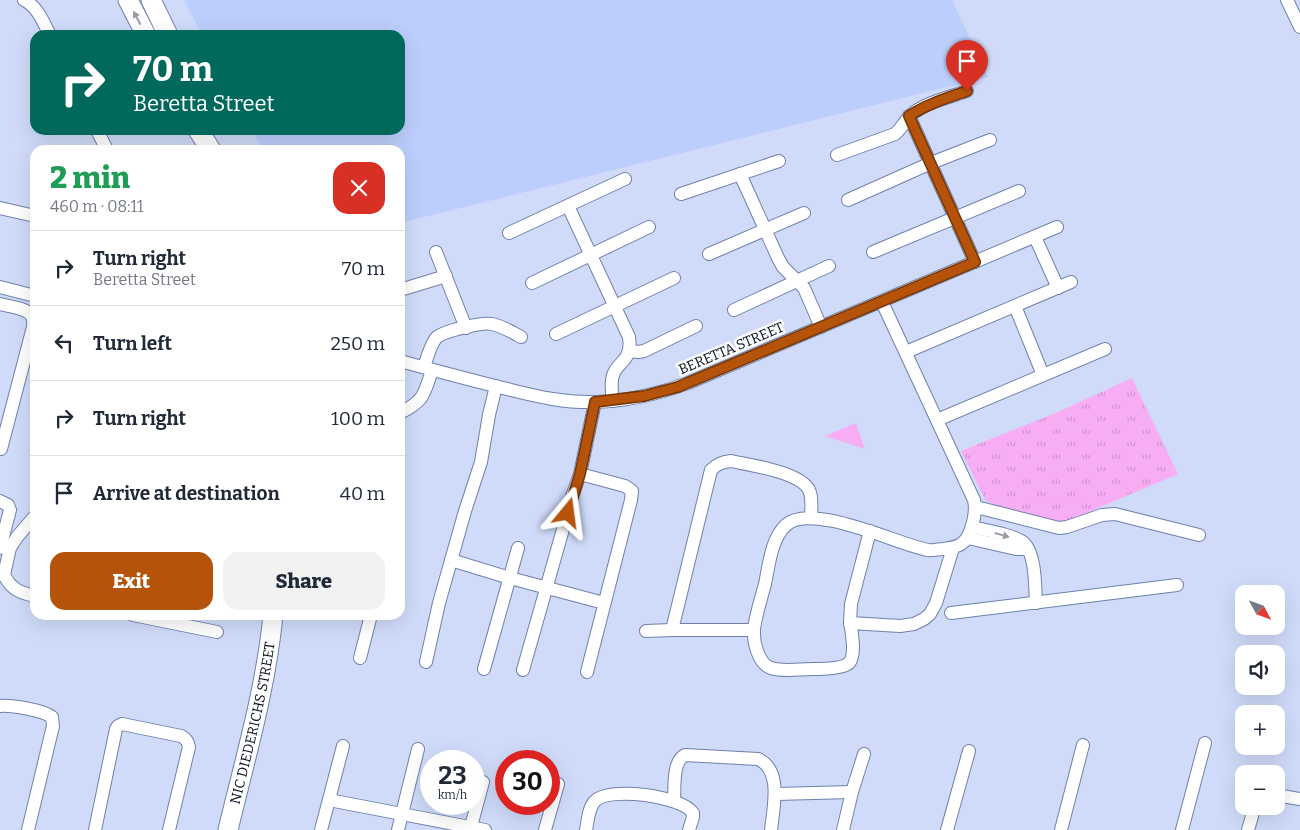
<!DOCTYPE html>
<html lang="en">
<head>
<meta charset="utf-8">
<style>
  body { margin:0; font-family:Bitter,serif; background:#f2f2f3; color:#1f2937; height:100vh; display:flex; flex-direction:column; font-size:19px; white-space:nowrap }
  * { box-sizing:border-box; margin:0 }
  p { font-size:16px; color:#747a83 }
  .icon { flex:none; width:28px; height:28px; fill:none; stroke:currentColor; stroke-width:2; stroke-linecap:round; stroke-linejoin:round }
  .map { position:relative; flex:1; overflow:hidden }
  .side { position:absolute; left:30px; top:145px; width:375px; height:475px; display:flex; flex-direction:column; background:#fff; border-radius:15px; box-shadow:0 5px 20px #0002 }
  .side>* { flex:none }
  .top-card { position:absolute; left:30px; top:30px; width:375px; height:105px; border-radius:15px; box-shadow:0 5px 20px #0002; background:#00695c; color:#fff; overflow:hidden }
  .needle { width:32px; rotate:131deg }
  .controls { position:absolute; left:1235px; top:585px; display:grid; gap:10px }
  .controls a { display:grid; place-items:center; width:50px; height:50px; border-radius:10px; background:#fff; box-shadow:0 5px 20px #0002; font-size:25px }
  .speed { position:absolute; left:420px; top:750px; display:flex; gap:10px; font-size:25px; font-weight:700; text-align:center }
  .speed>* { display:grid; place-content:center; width:65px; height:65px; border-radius:50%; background:#fff; box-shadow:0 5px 20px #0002; line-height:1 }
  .speed small { font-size:12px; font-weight:400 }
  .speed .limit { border:8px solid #d22; background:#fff; color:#111 }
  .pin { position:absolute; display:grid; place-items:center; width:42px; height:42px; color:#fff; margin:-51px -21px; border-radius:50% 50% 50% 0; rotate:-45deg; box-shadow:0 0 5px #0007 }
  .pin .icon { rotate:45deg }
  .me { position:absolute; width:55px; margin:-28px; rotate:16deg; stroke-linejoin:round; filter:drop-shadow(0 0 4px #0008) }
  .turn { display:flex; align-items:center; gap:18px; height:105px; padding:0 20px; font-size:22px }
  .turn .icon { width:65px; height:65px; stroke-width:2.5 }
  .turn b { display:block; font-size:35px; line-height:42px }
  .round { display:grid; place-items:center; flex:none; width:52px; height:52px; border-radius:15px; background:#f2f2f3 }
  .overview { display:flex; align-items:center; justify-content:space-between; height:85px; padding:0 20px }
  h1 { font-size:30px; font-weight:800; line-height:38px; color:#1e9e55 }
  .cta { display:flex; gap:10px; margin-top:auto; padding:10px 20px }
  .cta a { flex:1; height:58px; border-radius:15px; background:#b45309; color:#fff; font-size:20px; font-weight:800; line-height:58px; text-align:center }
  .cta a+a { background:#f2f2f3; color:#1f2937 }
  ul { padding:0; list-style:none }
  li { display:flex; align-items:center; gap:15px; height:75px; padding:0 20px; border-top:1px solid #e0e1e3 }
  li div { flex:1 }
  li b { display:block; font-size:19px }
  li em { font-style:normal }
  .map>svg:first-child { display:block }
</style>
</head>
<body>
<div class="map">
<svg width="1300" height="830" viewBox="0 0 1300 830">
  <defs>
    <pattern id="grass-tufts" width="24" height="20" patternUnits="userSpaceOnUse" patternTransform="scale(1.25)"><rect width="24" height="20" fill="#f7adf4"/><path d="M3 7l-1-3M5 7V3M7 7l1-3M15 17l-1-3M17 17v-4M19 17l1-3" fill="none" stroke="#d294d1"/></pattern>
  </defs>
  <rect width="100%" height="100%" fill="#cfdbf9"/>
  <!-- built -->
  <path fill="#bccefb" d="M184 0H952L988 77 400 223V150H263L253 130H400V35H202Z"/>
  <!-- grass -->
  <path fill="url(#grass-tufts)" d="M1132 378 1178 474 1063 523 1029 516 986 501 961 451 1058 412Z"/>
  <!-- park -->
  <path fill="#f7adf4" d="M856 423 865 449 825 436Z"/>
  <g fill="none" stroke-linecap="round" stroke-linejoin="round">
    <!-- street casing -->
    <g stroke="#6f80ae" stroke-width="14">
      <g id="street">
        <path d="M24 0C38 7 43 22 50 35"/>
        <path d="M1287 0 1300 27"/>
        <path d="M909 116 975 262"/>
        <path d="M97 130 107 150"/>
        <path d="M837 155 895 134C902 128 904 122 910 116 923 103 950 97 967 91"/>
        <path d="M740 174 778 258 783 267 804 288 821 327"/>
        <path d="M681 194 779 161"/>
        <path d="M848 200 931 163 990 140"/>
        <path d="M568 206 629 337C633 364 614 361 612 380 611 387 612 394 613 401"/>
        <path d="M0 208 35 216"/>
        <path d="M509 233 625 179"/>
        <path d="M1035 237 1058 288"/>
        <path d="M436 252 466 328"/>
        <path d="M873 252 1019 191"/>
        <path d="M709 254 804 213"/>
        <path d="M532 283 649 227"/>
        <path d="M0 287 35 296"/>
        <path d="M400 290 446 276"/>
        <path d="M882 302 974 500C976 509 974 520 971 529 966 545 958 547 943 549 938 549 932 551 928 550 897 544 811 502 786 525 771 539 769 565 765 584 761 599 756 614 754 629 753 641 758 664 771 668 783 672 799 669 812 669 820 669 843 669 849 663 856 656 852 632 850 623L900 626 914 624 924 619 930 614 936 603 953 548"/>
        <path d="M0 304C8 306 26 308 31 315 34 318 33 323 33 327L1 449"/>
        <path d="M1015 306 1043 375"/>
        <path d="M734 310 829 266"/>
        <path d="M556 334 674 278"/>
        <path d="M630 351 638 352 644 351 696 326"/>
        <path d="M906 352 1071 282"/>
        <path d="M400 361C437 371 474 381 511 390 539 397 566 403 595 402 627 401 658 394 688 383L1057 227"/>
        <path d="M424 367C427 358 430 346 436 338 443 331 482 322 492 324 502 326 512 332 521 337"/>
        <path d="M400 413C424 401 424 395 432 370"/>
        <path d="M937 420 1105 349"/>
        <path d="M580 474 625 486 632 491 631 500 587 672"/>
        <path d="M0 501 8 505 10 510 0 548"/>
        <path d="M976 507 1059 528 1067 527 1102 515 1115 514 1199 535"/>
        <path d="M35 516 17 537 10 548 4 575C11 589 20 593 35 596"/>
        <path d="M972 527C984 530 1015 535 1024 543 1036 555 1035 587 1036 603"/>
        <path d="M968 538 1016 549H1028"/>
        <path d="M451 560 510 578 604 603"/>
        <path d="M951 613 1177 585"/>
        <path d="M133 615 217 632"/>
        <path d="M850 623 851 604 870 531"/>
        <path d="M672 630 711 470C717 464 722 462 731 461 750 465 800 472 809 490 813 498 811 509 811 517"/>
        <path d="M646 631 672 630H754"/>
        <path d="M360 658 371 615"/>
        <path d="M426 662 439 603 465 511 481 462 489 415 496 386"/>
        <path d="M484 669 518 548"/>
        <path d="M523 670 573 494 580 474 595 402"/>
        <path d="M0 706C11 705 43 710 52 717L53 726 28 830"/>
        <path d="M776 794 852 792"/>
        <path d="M1276 795 1300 799"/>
        <path d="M329 800 485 830"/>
        <path d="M674 801C675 787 672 762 685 755L758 759C783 770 773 809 771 830"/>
        <path d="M95 830 116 729 118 726 122 724 181 736C186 739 188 741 189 747L169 830"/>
        <path d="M321 830 343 746"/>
        <path d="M398 830 418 749"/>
        <path d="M470 830 483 782"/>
        <path d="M545 830 558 784"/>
        <path d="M586 830C588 821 588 808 595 801 609 786 682 796 693 813V817L689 830"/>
        <path d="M843 830 852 792 864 754"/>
        <path d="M947 830 969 751"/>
        <path d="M1061 830 1083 745"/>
        <path d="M1182 830 1205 743"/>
        <path d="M1248 830 1255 806"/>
      </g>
    </g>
    <!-- secondary casing -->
    <g stroke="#6f80ae" stroke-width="21">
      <g id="secondary">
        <path d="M128 0 146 35"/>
        <path d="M151 0 168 35"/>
        <path d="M198 130 211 150"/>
        <path id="s1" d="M228 830C245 759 266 688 273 615"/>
      </g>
    </g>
    <!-- street -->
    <use href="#street" stroke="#fff" stroke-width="12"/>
    <!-- secondary -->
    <use href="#secondary" stroke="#fff" stroke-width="19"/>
  </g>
  <!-- one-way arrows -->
  <defs><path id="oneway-solid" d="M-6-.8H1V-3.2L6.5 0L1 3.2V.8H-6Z" transform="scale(1.25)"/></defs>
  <g fill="#9b9da4">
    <use href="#oneway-solid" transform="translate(137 18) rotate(-118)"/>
    <use href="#oneway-solid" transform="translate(1002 535) rotate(16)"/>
  </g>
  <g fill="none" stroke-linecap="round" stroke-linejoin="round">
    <!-- route casing -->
    <g stroke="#753606" stroke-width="12">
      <path id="route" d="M568 513 580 474 595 402 644 396 678 387 975 262 909 116C927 104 947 98 967 91"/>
    </g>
    <!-- route -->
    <use href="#route" stroke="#b45309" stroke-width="9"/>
  </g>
  <g text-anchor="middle" stroke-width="5" stroke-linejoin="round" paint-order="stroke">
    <!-- street labels -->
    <g font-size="14" fill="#060b1c" stroke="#fcfcfc">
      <text transform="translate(731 348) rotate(-23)" y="5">BERETTA STREET</text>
      <text dy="5" stroke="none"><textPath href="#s1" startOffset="110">NIC DIEDERICHS STREET</textPath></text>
    </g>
  </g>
</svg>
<div class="controls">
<a><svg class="needle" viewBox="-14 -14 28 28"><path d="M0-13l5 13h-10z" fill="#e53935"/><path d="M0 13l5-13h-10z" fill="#747a83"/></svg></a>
<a><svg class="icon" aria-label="sound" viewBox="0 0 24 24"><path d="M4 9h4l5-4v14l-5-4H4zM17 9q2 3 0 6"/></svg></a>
<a>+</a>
<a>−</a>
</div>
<div class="speed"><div>23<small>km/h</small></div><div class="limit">30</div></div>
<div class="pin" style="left:967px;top:91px;background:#d93025"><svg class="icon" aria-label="arrive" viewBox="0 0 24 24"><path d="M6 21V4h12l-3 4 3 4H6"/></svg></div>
<svg class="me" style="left:568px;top:513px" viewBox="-20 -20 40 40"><path d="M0-17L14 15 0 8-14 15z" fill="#b45309" stroke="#fff" stroke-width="4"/></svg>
<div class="top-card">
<div class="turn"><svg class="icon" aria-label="right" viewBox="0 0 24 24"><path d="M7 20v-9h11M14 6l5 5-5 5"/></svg><div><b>70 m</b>Beretta Street</div></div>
</div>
<section class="side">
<div class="overview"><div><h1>2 min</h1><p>460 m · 08:11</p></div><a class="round" style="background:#d93025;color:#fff"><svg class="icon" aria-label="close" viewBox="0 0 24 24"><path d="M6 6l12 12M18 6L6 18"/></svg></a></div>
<ul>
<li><svg class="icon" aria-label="right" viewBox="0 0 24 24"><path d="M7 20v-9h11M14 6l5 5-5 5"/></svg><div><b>Turn right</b><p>Beretta Street</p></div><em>70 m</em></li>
<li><svg class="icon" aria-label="left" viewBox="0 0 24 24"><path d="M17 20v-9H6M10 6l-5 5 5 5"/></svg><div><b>Turn left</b></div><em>250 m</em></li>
<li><svg class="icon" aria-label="right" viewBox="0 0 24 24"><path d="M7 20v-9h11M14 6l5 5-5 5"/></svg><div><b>Turn right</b></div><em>100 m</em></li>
<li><svg class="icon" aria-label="arrive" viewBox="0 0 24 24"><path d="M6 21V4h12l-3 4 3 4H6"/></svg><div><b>Arrive at destination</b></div><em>40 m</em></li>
</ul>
<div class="cta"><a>Exit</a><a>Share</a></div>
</section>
</div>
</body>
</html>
